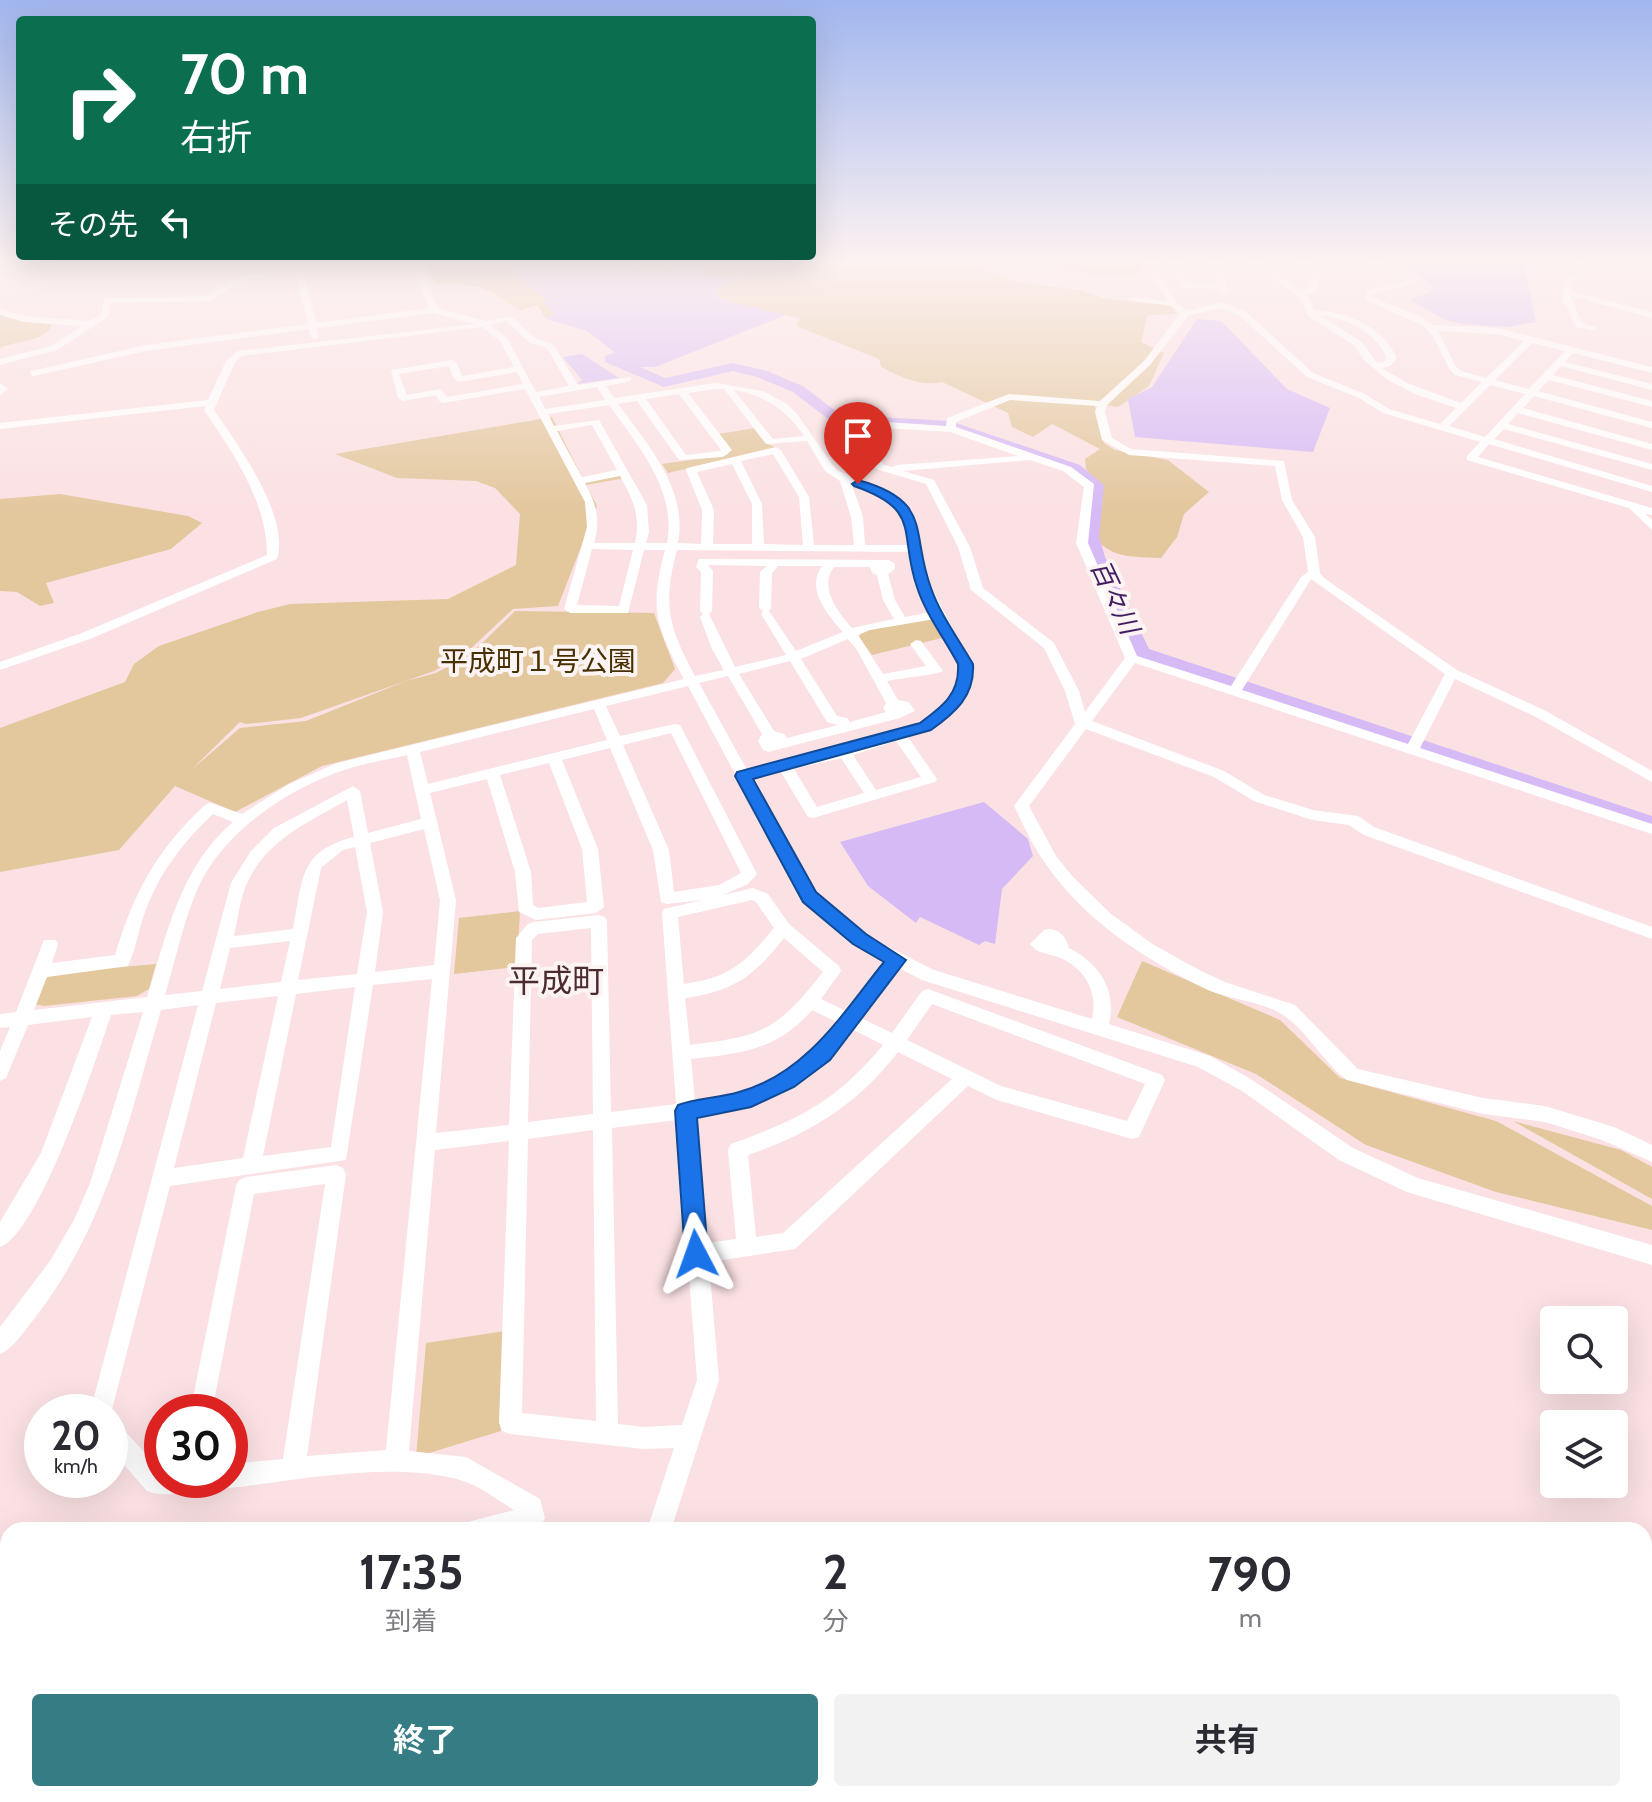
<!DOCTYPE html>
<html lang="ja">
<head>
<meta charset="utf-8">
<style>
  body { margin:0; font-family:Cabin,"Noto Sans JP",sans-serif; background:#f2f2f3; color:#2b2b33; height:100vh; display:flex; flex-direction:column; font-size:30px; white-space:nowrap }
  * { box-sizing:border-box; margin:0 }
  p { font-size:26px; color:#7c7c81 }
  .icon { flex:none; width:44px; height:44px; fill:none; stroke:currentColor; stroke-width:2; stroke-linecap:round; stroke-linejoin:round }
  .map { position:relative; flex:1; overflow:hidden }
  .sheet { position:absolute; left:0px; top:1522px; width:1652px; height:280px; display:flex; flex-direction:column; background:#fff; border-radius:24px 24px 0 0; box-shadow:0 8px 32px #0002 }
  .sheet>* { flex:none }
  .top-card { position:absolute; left:16px; top:16px; width:800px; height:244px; border-radius:8px; box-shadow:0 8px 32px #0002; background:#0b6e4f; color:#fff; overflow:hidden }
  .controls { position:absolute; left:1540px; top:1306px; display:grid; gap:16px }
  .controls a { display:grid; place-items:center; width:88px; height:88px; border-radius:8px; background:#fff; box-shadow:0 8px 32px #0002; font-size:40px }
  .speed { position:absolute; left:24px; top:1394px; display:flex; gap:16px; font-size:40px; font-weight:700; text-align:center }
  .speed>* { display:grid; place-content:center; width:104px; height:104px; border-radius:50%; background:#fff; box-shadow:0 8px 32px #0002; line-height:1 }
  .speed small { font-size:20px; font-weight:400 }
  .speed .limit { border:12px solid #d22; background:#fff; color:#111 }
  .pin { position:absolute; display:grid; place-items:center; width:68px; height:68px; color:#fff; margin:-82px -34px; border-radius:50% 50% 50% 0; rotate:-45deg; box-shadow:0 0 8px #0007 }
  .pin .icon { rotate:45deg }
  .me { position:absolute; width:88px; margin:-44px; rotate:356deg; stroke-linejoin:round; filter:drop-shadow(0 0 6px #0008) }
  .turn { display:flex; align-items:center; gap:28px; height:168px; padding:0 32px; font-size:36px }
  .turn .icon { width:104px; height:104px; stroke-width:2.5 }
  .turn b { display:block; font-size:56px; line-height:68px }
  .then { display:flex; align-items:center; height:76px; padding:0 32px; background:#0003; gap:16px; font-size:30px }
  .eta { display:flex; justify-content:space-evenly; align-items:center; height:136px; text-align:center }
  .eta b { font-size:48px; font-weight:700; line-height:56px }
  .button { display:flex; gap:16px; margin-top:auto; padding:16px 32px }
  .button a { flex:1; height:92px; border-radius:8px; background:#357c85; color:#fff; font-size:32px; font-weight:700; line-height:92px; text-align:center }
  .button a+a { background:#f2f2f3; color:#2b2b33 }
  .map>svg:first-child { display:block }
</style>
</head>
<body>
<div class="map">
<svg width="1652" height="1802" viewBox="0 0 1652 1802">
  <rect width="100%" height="100%" fill="#fbe1e3"/>
  <!-- green -->
  <g fill="#e3c79d">
    <path d="M423 259H505L511 265 509 269 547 299 554 313 546 319 537 305 519 311C491 288 472 281 436 285Z"/>
    <path d="M711 259H967L973 266 1017 282 1080 290 1106 299 1170 305 1176 314 1148 315 1141 342 1164 353 1149 386 1118 407 1094 403 1104 443 1115 450 1168 460 1209 492 1184 514 1177 537 1161 558C1123 556 1108 559 1085 525L1099 486 1086 469 1085 459 1100 449 1052 424 1033 437 1012 427 1008 413 942 382C921 387 900 377 881 367L879 359 796 326 800 318 725 302 715 291 727 283 748 278 706 275 704 264Z"/>
    <path d="M1034 259H1144L1147 261 1133 277 1082 273Z"/>
    <path d="M0 310 52 325C43 343 17 340 0 348Z"/>
    <path d="M552 417 584 481 623 474 625 478 586 485 597 506 558 606 513 609 465 654 434 671 301 718 246 724 240 722 190 771 240 728 306 721 406 681 436 673 472 653 515 611 654 613 675 669 663 683 322 766 235 812 175 786 119 850 0 872V728L125 682 134 664 159 646 258 612 290 604 448 599 516 565 520 514 495 488 476 481 397 478 335 454Z"/>
    <path d="M755 428 767 444 778 448 668 473 662 464 727 455 731 450 719 434Z"/>
    <path d="M60 494 188 516 202 523 171 549 46 583 54 603 40 606 17 592 0 591V499Z"/>
    <path d="M928 619 936 620 946 637 872 655 859 637 862 631Z"/>
    <path d="M520 911 517 967 454 974 459 918Z"/>
    <path d="M1142 961 1280 1020 1340 1078 1496 1121 1652 1206V1230L1496 1192 1366 1145 1256 1074 1117 1017Z"/>
    <path d="M156 964 149 989 137 996 44 1006 34 1004 42 980 56 973Z"/>
    <path d="M1513 1121 1621 1150 1652 1167V1199Z"/>
    <path d="M505 1331 501 1431 416 1457 426 1343Z"/>
    <path d="M567 1794H1153L1158 1802H563Z"/>
  </g>
  <!-- water -->
  <g fill="#d6baf6">
    <path d="M505 259H623C634 273 656 275 671 267L672 259H711L704 264 706 275 749 278 727 283 715 291 722 300 786 315 655 367H637L610 357 617 354 587 331 546 319 554 313 544 303 547 299 520 281Z"/>
    <path d="M1392 259 1523 260 1536 322 1508 327 1462 324 1445 320 1410 300 1433 291 1432 285Z"/>
    <path d="M1197 319 1221 321 1287 389 1330 408 1313 452 1135 437 1128 399 1152 387Z"/>
    <path d="M582 354 619 378 577 384 582 380 563 357Z"/>
    <path d="M984 802 1028 839 1033 856 1002 889 995 944 985 941 979 945 920 917 916 923 868 886 840 842Z"/>
  </g>
  <g fill="none" stroke-linecap="round" stroke-linejoin="round">
    <!-- stream -->
    <path stroke="#d6baf6" stroke-width="6" d="M359 1794 364 1802"/>
    <!-- river -->
    <path fill="#d6baf6" fill-rule="evenodd" d="M620 339H630L639 351 622 359 665 378 733 363 767 371 803 386 841 415 950 421 1080 465 1104 485 1099 536 1105 557 1149 649 1652 816V832L1134 657 1087 557 1081 536 1088 486 1068 471 943 428 832 422 793 392 757 377 733 371 664 387 605 362V356L624 349Z"/>
    <!-- minor -->
    <g fill="#fff" fill-rule="evenodd">
      <path d="M208 259H216L207 268 203 266Z"/>
      <path d="M293 259H301L303 268 369 259H395L304 273 316 323 429 308 409 259H417L438 308 485 321 511 316 535 338 553 344 578 385 631 377V381L606 386 614 398 716 383 763 391 787 404 797 414 836 470 888 492 904 504 915 524 926 572 934 593 973 667 969 692 948 715 908 737 937 779 935 782 813 818 808 817 781 772 752 779 815 893 857 927 886 946 934 970 1092 1019C1098 991 1085 968 1058 957 1047 953 1037 954 1030 944L1044 930C1057 926 1066 936 1069 948 1099 963 1117 990 1109 1024L1210 1056 1254 1081 1353 1148 1418 1178 1652 1245V1265L1407 1192 1339 1160 1242 1091 1198 1067 922 980 899 968 861 1018 892 1033 922 991 928 989 1162 1075 1165 1080 1139 1137 1132 1139 997 1100 968 1086 795 1249 709 1262 719 1380 671 1530H647L674 1448 643 1449 510 1434 502 1431 499 1423 509 1141 435 1150 409 1451 466 1457 540 1499 545 1518 541 1526 533 1530H464L468 1522 514 1510C498 1500 478 1485 460 1480 393 1461 299 1480 230 1488L222 1484 220 1480H230V1464L283 1459 325 1184 254 1194 212 1412H190L236 1186 239 1180 246 1177 336 1165 343 1168 346 1174 307 1456 386 1450 432 979 373 985 346 1160 170 1186 110 1417V1412H90L198 1005 161 1010C129 1119 106 1227 34 1319 24 1331 14 1348 0 1354V1327L50 1261 74 1220 90 1183 143 1012 111 1015C96 1059 40 1232 0 1247V1222L41 1153 92 1017 28 1025 6 1078 0 1081V1051L10 1027 0 1028V1014L16 1012 44 940H56L58 944 52 963 115 955C134 892 157 849 206 804L211 803 242 814 289 784 337 763 684 679C656 628 649 608 665 550H644L628 613H570L564 609 587 527 585 502 525 389 443 403 440 402 436 395 403 401 398 398 391 370 452 360 457 363 462 376 514 367 500 341 482 327 241 356 235 362 214 410C238 445 290 516 277 559L90 639 0 670V662L82 633 267 555C267 501 233 453 204 410L206 406 0 429V423L208 400 226 361 238 351 475 324 434 313 317 328 319 337 315 340 311 337 309 329 146 351 34 376 31 375V371L146 345 308 324 296 274 245 280 209 301 111 303 108 317 57 350 0 365V359L51 346 82 326 24 322 0 315V309L25 316 89 321 101 314 104 299 207 296 240 276 295 269ZM506 321 529 342 547 348 569 386 536 392 507 338 490 325ZM449 366 454 379 459 382 517 372 523 384 447 397 440 389 407 395 399 374ZM597 387 605 400 545 409 539 397ZM716 389H724L766 444 807 441 825 471 840 481 851 517 854 545H814L809 497 781 450 776 447 687 468 686 470 702 510 701 544 678 543C688 489 648 445 618 404L637 401 679 460 723 457 732 450 688 393ZM734 390C764 395 787 410 804 436L773 439ZM679 394 721 450 720 451 686 455 646 399ZM609 405C638 446 677 490 667 543H646L649 532 647 505 599 420 554 426 548 414ZM592 425 617 470 582 477 557 431ZM773 454 799 497 803 545 764 544 762 504 741 461ZM732 464 752 504V544H713L714 510 697 472ZM620 476C633 499 641 516 635 543H594C601 520 596 503 585 483ZM852 485C887 496 903 508 909 545H865L863 517ZM592 549 633 550 619 606 577 605ZM677 550 910 552 918 583 931 612 905 617 895 600 888 574 895 569V564L889 560 699 559 696 567 701 572 700 611 703 614 700 617 712 649 724 670 695 676C669 628 662 605 677 550ZM708 565 767 566 760 572 759 608 763 611 761 614 786 655 735 667 709 614 712 611 713 571ZM778 566H822C805 589 828 615 843 632L796 651 769 611 771 608 772 573ZM834 567H870L872 573 877 575 883 600 894 619 852 628C839 613 818 588 834 567ZM935 619C942 633 959 652 959 668 960 721 880 737 841 747 811 755 779 763 747 770L699 683 728 676 762 734 758 741 763 750 768 752 900 718 915 711 909 702 898 700 887 681C900 678 936 675 943 671L921 641 916 640 910 644 926 666 883 674 858 635 870 630ZM848 639 857 650 886 703 883 708 886 712 850 722 847 718 837 716 801 659ZM790 661 827 722 838 725 787 738 784 734 774 731 739 674ZM688 686 803 901 845 936 885 961 846 1011 821 999 841 971 839 966 789 924 768 894 753 888 723 895 748 884 757 874 680 725 675 724 620 736 606 706ZM594 709 607 740 428 784 420 752ZM671 733 741 873 719 885 674 892 669 850 623 745ZM896 741 921 777 876 790 853 755ZM610 748 653 850 661 902 667 904 702 900 664 909 662 913 676 1104 611 1112 607 921 605 917 599 915 534 922 528 924 516 938 509 1125 436 1133 456 900 430 793 487 779 515 872 519 912 536 920 596 913 604 907 598 849 562 760ZM407 755 421 819 368 833 360 791 353 786 274 828 251 851 231 883 202 991 165 995C175 962 182 927 195 895 219 834 286 789 347 769 366 763 387 760 407 755ZM841 758 864 793 817 807 794 769ZM549 763 582 849 587 902 538 908 533 905 531 872 500 775ZM347 800 354 837C298 851 303 880 293 929L234 936C238 918 240 897 248 881 268 839 309 822 347 800ZM213 814 233 822C180 867 167 934 147 997L34 1010 47 977 128 966C135 951 138 933 143 918 157 876 181 844 213 814ZM424 829 440 900 434 965 375 972 383 912 370 843ZM355 847 367 912 357 974 298 980 321 868 343 850ZM752 900 756 902 774 928C745 963 730 978 684 984L678 917ZM591 928 593 1114 528 1122 532 940 538 934ZM784 938 823 972C776 1031 764 1036 690 1045L685 998C735 991 754 976 784 938ZM290 941 281 982 220 989 230 948ZM355 987 331 1147 263 1156 296 994ZM278 996 243 1158 174 1168 216 1003ZM932 1004 1145 1084 1127 1121 1001 1086 907 1040ZM812 1010 837 1022C794 1076 760 1089 695 1101L691 1059C740 1054 778 1050 812 1010ZM852 1029 883 1045C835 1102 800 1119 731 1144L728 1150 736 1239 707 1243 696 1117C744 1108 791 1095 828 1059 837 1051 844 1039 852 1029ZM898 1052 952 1079 783 1233 756 1237 748 1155C810 1134 858 1104 898 1052ZM677 1120 697 1380 682 1425 643 1427 618 1424 612 1128ZM593 1130 596 1421 522 1413 528 1139Z"/>
      <path d="M1143 259H1151L1177 303 1187 311 1222 302 1245 311 1313 373 1365 394 1389 409 1440 424 1456 408 1415 394 1386 379 1363 359 1355 346 1308 316 1302 300 1249 259H1259L1300 290 1309 288 1315 273 1298 259H1308L1323 272 1316 292 1305 294 1310 299 1314 310C1349 313 1381 325 1397 358L1390 366 1382 368 1407 383 1461 403 1482 382 1455 375 1450 370 1432 335 1422 325 1365 300 1367 290 1406 282 1369 259H1379L1417 283 1374 294 1372 297 1421 317 1433 325 1497 328 1652 367V373L1573 353 1565 362 1652 384V390L1561 366 1553 375 1652 401V407L1549 380 1538 391 1652 422V428L1534 396 1523 408 1652 444V450L1518 413 1508 424 1652 464V470L1504 429 1494 439 1652 486V492L1489 444 1478 457 1652 508V515L1645 514 1652 520V530L1629 508 1467 460V456L1480 442 1383 413 1359 398 1307 377 1239 315 1221 308 1188 316 1150 365 1107 405 1105 412 1112 438 1131 449 1284 461 1292 500 1315 537 1320 573 1324 578 1457 670 1546 711 1652 771V782L1536 717 1455 679 1420 748 1652 824V834L1135 663 1092 721 1224 771 1264 795 1313 810 1358 816 1374 827 1652 927V939L1364 835 1349 825 1312 820 1254 801 1214 777 1086 729 1029 806 1056 856 1073 877 1111 914 1154 945 1201 971 1225 982 1295 1005 1358 1069 1483 1098 1545 1106 1614 1127 1652 1145V1162L1602 1140 1545 1122 1483 1114 1347 1080C1322 1062 1309 1032 1283 1015 1261 1001 1232 1000 1208 990 1145 960 1082 919 1043 860 1031 843 1023 824 1014 806L1075 724 1065 691 1044 648 971 590 958 547 926 484 876 469 837 422 842 419 946 426 947 418 1009 394 1100 401 1144 361 1180 314 1172 306 1128 300 1132 297 1168 301ZM1319 315C1348 319 1375 331 1387 358L1384 362 1377 363 1362 342ZM1438 331 1497 334 1524 341 1486 378 1461 371 1456 367ZM1532 343 1565 351 1529 389 1495 380ZM1490 385 1525 394 1485 437 1449 426ZM1010 400 1097 406 1095 412 1102 440 1129 455 1275 466 1282 500 1303 537 1308 572 1301 577 1231 686 1137 656 1088 543 1094 484 1071 467 956 427V422ZM850 426 950 432 1018 456 897 465 892 467 884 465ZM1030 460 1063 471 1084 487 1076 543 1125 658 1085 712 1079 691 1054 643 983 588 970 547 934 480 903 471ZM1311 579 1445 674 1408 744 1242 690Z"/>
      <path d="M1173 259H1181L1187 284H1218L1209 259H1217L1229 293 1225 295 1220 289 1180 288Z"/>
      <path d="M1574 259H1583L1593 269 1573 282 1571 291 1652 312V318L1571 296 1582 323 1597 328 1593 331 1576 327 1562 298 1566 279 1584 269Z"/>
      <path d="M0 383 8 389 0 395Z"/>
      <path d="M110 1421 118 1424 162 1471V1480H200L196 1488C182 1494 161 1497 147 1491L110 1449Z"/>
    </g>
  </g>
  <!-- sky -->
  <linearGradient id="sky" x2="0" y2="1"><stop stop-color="#a1b6ee"/><stop offset="0.51" stop-color="#fdf2f2"/><stop offset="1" stop-color="#fdf2f2" stop-opacity="0"/></linearGradient>
  <rect width="1652" height="512" fill="url(#sky)"/>
  <!-- route -->
  <path fill="#1a73e8" stroke="#114b97" stroke-width="2" d="M858 480C934 501 910 532 931 588 940 614 959 640 973 664 975 696 955 713 931 730L753 779 816 892 866 934 906 960 830 1060 794 1087 751 1107 697 1118 708 1254 704 1262 696 1265 688 1262 685 1254 675 1111 678 1105C697 1098 719 1098 739 1092 806 1074 843 1013 884 962L853 944 803 902 735 776 737 772 920 723C942 707 960 694 958 664 945 639 925 613 917 587 898 532 923 510 854 486L852 484Z"/>
  <g text-anchor="middle" stroke-width="8" stroke-linejoin="round" paint-order="stroke">
    <!-- far-water labels -->
    <g font-size="26" font-style="italic" fill="#421c61" stroke="#fcf3f3">
      <text transform="translate(1115 597) rotate(65)" y="9">百々川</text>
    </g>
    <!-- park labels -->
    <g font-size="28" fill="#482f00" stroke="#fcf3f3">
      <text x="538" y="671">平成町１号公園</text>
    </g>
    <!-- quarter labels -->
    <g font-size="32" fill="#4c2b2f" stroke="#fcf3f3">
      <text x="556" y="992">平成町</text>
    </g>
  </g>
</svg>
<div class="controls">
<a><svg class="icon" aria-label="search" viewBox="0 0 24 24"><circle cx="10" cy="10" r="6"/><path d="M15 15l6 6"/></svg></a>
<a><svg class="icon" aria-label="layers" viewBox="0 0 24 24"><path d="M12 4l9 5-9 5-9-5zM3 14l9 5 9-5"/></svg></a>
</div>
<div class="speed"><div>20<small>km/h</small></div><div class="limit">30</div></div>
<div class="pin" style="left:858px;top:484px;background:#d93025"><svg class="icon" aria-label="arrive" viewBox="0 0 24 24"><path d="M6 21V4h12l-3 4 3 4H6"/></svg></div>
<svg class="me" style="left:696px;top:1254px" viewBox="-20 -20 40 40"><path d="M0-17L14 15 0 8-14 15z" fill="#1a73e8" stroke="#fff" stroke-width="4"/></svg>
<div class="top-card">
<div class="turn"><svg class="icon" aria-label="right" viewBox="0 0 24 24"><path d="M7 20v-9h11M14 6l5 5-5 5"/></svg><div><b>70 m</b>右折</div></div>
<div class="then">その先<svg class="icon" aria-label="left" viewBox="0 0 24 24"><path d="M17 20v-9H6M10 6l-5 5 5 5"/></svg></div>
</div>
<section class="sheet">
<div class="eta">
<div><b>17:35</b><p>到着</p></div>
<div><b>2</b><p>分</p></div>
<div><b>790</b><p>m</p></div>
</div>
<div class="button"><a>終了</a><a>共有</a></div>
</section>
</div>
</body>
</html>
